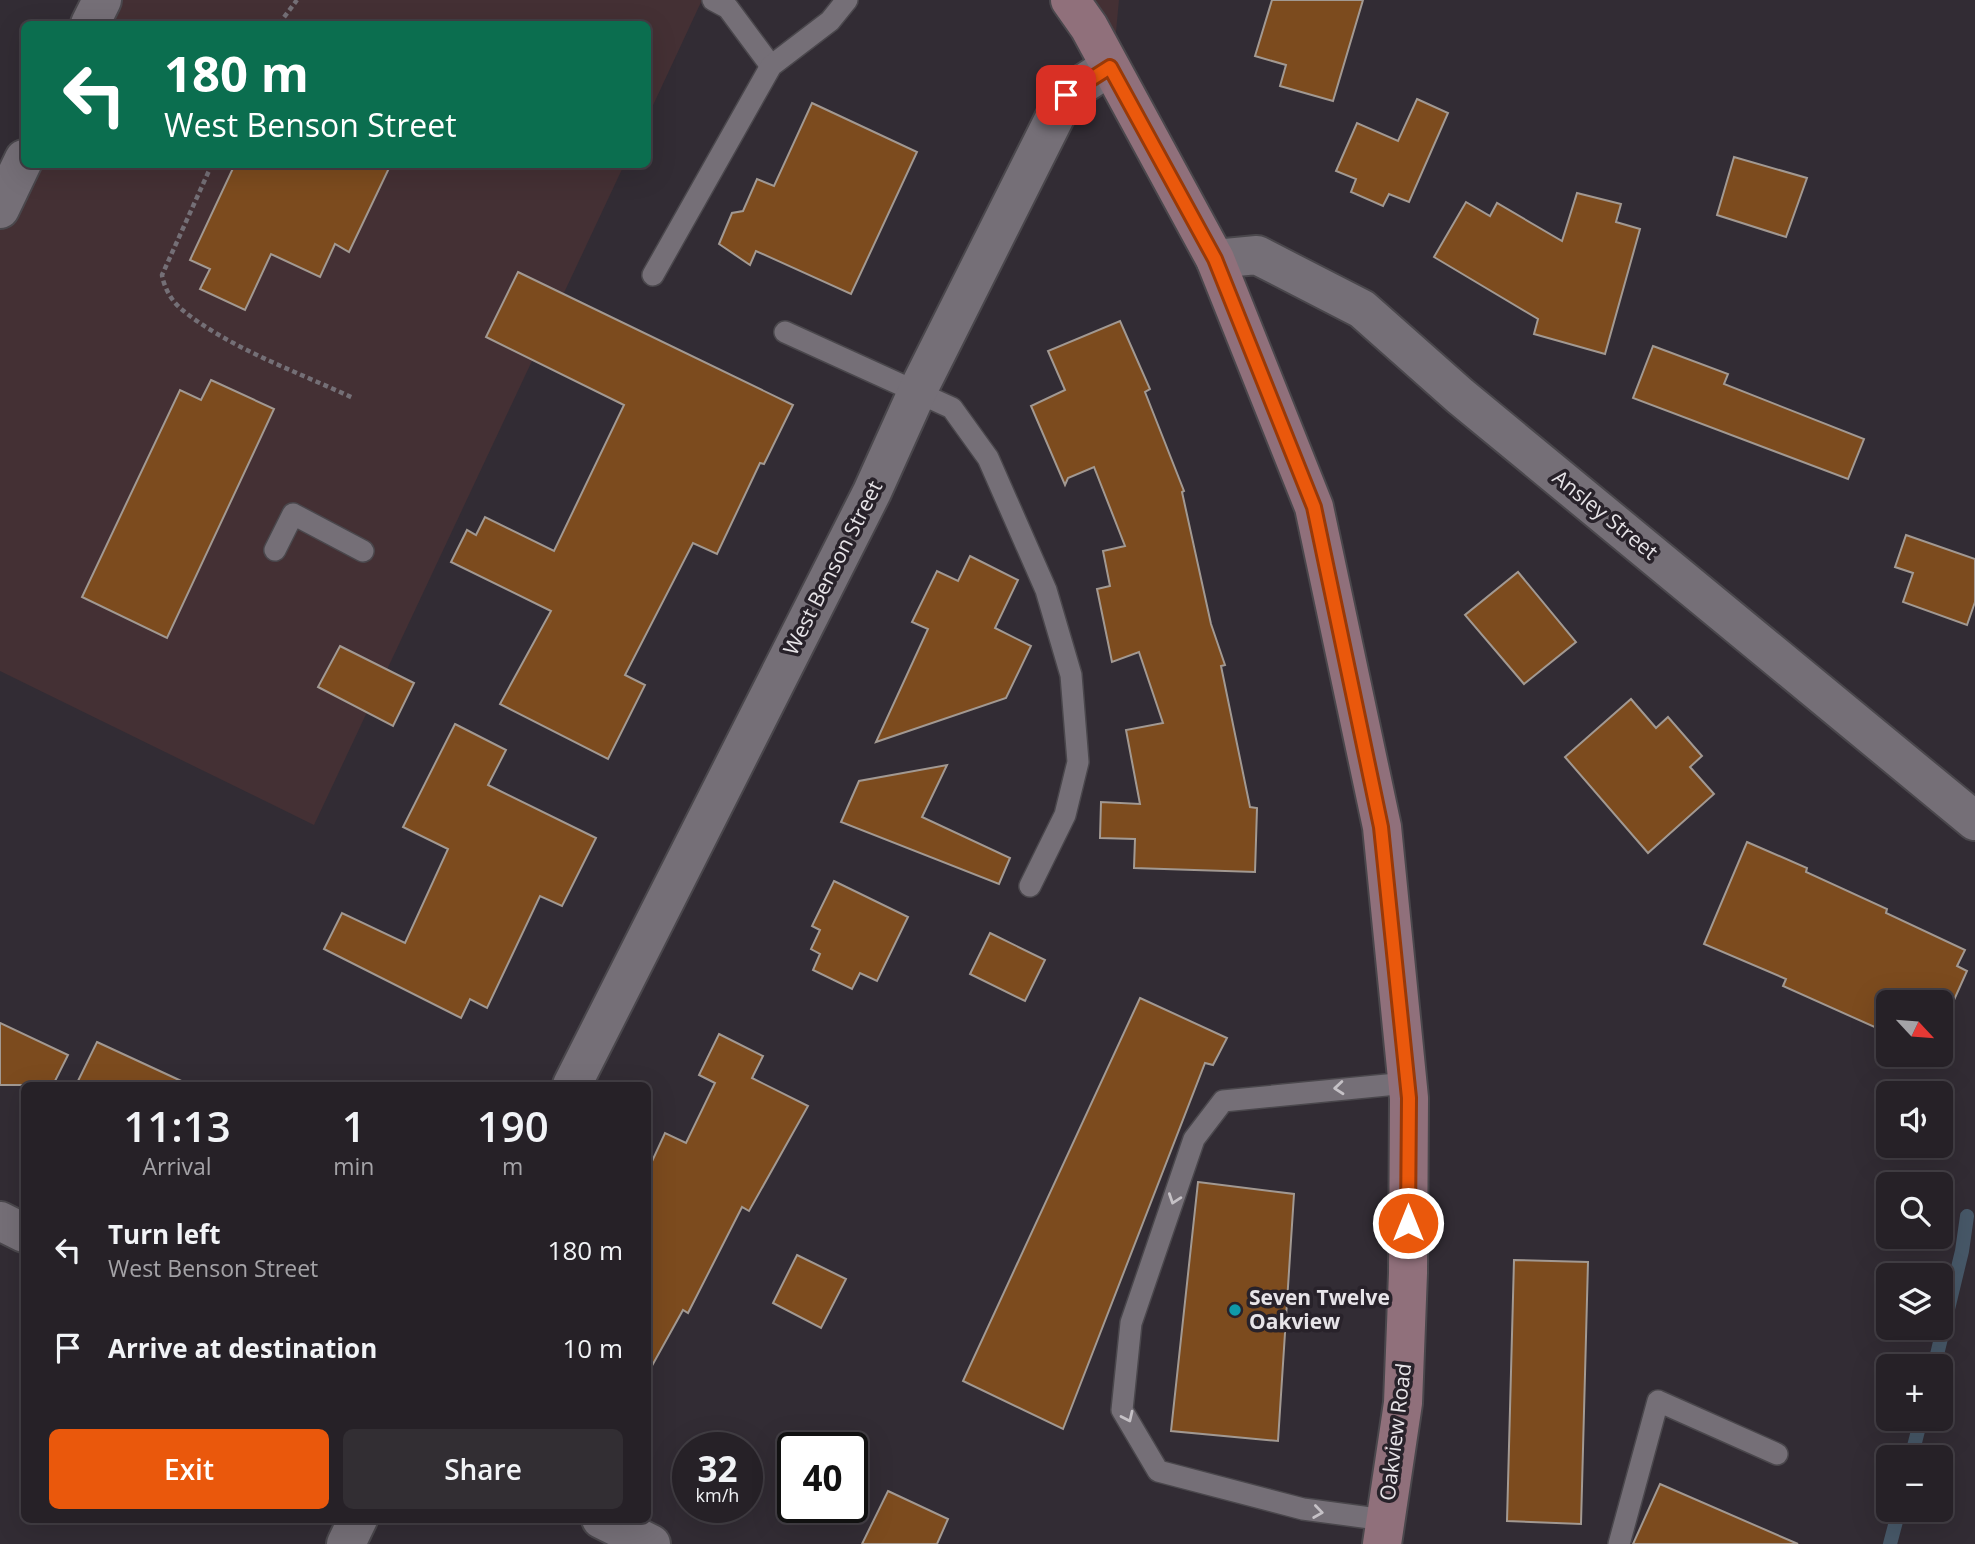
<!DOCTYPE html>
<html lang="en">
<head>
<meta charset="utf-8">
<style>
  body { margin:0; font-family:"Open Sans",sans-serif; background:#322e33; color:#f1f3f6; height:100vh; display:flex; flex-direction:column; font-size:26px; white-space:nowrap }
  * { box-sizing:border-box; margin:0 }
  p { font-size:23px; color:#a4a3a7 }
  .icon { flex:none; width:38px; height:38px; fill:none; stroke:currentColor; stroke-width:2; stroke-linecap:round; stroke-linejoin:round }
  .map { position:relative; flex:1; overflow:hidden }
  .sheet { position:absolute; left:21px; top:1082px; width:630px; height:441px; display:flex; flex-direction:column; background:#262127; border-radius:10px; box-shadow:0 7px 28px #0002,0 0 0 2px #423e44 }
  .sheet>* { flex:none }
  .banner { position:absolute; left:21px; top:21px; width:630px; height:147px; border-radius:10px; box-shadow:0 7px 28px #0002,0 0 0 2px #423e44; background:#0b6e4f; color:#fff; overflow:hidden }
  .needle { width:46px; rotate:116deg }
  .fabs { position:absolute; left:1876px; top:990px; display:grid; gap:14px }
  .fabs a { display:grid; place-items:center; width:77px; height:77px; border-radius:10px; background:#262127; box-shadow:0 7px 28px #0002,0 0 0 2px #423e44; font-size:35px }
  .speed { position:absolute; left:672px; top:1432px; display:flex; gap:14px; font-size:35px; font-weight:700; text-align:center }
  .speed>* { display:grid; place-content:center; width:91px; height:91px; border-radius:50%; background:#262127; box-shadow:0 7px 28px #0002,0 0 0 2px #423e44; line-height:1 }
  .speed small { font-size:18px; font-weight:400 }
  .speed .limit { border:4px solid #111; border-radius:10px; background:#fff; color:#111 }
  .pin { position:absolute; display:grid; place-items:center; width:60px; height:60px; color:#fff; margin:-30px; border-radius:14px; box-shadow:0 4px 10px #0006 }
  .me { position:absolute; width:77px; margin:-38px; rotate:0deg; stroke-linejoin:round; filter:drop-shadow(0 0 5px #0008) }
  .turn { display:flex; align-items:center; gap:24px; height:147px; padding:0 28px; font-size:32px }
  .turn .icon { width:91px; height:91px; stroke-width:2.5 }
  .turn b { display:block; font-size:49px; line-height:60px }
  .eta { display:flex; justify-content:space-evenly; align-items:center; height:119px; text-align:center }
  .eta b { font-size:42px; font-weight:600; line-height:49px }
  .cta { display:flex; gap:14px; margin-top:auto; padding:14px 28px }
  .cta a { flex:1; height:80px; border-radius:10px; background:#ea580c; color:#fff; font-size:28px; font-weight:600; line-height:80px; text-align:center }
  .cta a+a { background:#322e33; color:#f1f3f6 }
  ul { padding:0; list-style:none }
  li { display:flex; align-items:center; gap:21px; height:98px; padding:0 28px }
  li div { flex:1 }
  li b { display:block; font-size:26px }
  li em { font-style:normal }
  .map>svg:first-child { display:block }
</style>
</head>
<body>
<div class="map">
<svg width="1975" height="1544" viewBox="0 0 1975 1544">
  <rect width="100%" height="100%" fill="#322c34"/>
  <!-- commercial -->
  <g fill="#443034">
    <path d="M109 0H702L648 116V24H97Z"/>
    <path d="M1063 0H1119L1114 53Z"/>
    <path d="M28 165H624L314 825 0 671V223Z"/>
  </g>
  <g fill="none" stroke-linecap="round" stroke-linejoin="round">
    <!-- stream -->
    <g stroke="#475868" stroke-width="14">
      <path d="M1934 1367 1962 1251 1967 1216"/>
      <path d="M1911 1458 1921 1419"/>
      <path d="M1890 1544 1899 1510"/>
    </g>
  </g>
  <!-- building -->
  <g fill="#7c4b1e" stroke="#a29992" stroke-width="2">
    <path d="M1272 0H1363L1333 101 1280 86 1286 65 1255 56Z"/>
    <path d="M1417 99 1448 113 1409 202 1389 194 1383 206 1351 192 1356 179 1336 171 1357 123 1398 141Z"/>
    <path d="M812 103 917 152 851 294 756 251 750 265 719 244 732 213 743 211 757 179 774 186Z"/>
    <path d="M1734 157 1807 178 1786 237 1717 215Z"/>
    <path d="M235 164H391L349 252 335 244 320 277 271 254 245 310 200 289 210 269 190 260Z"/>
    <path d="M1577 193 1621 204 1616 222 1640 229 1605 354 1534 334 1538 319 1434 257 1466 202 1490 216 1497 203 1562 241Z"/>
    <path d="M518 272 793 405 764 464 760 463 717 554 693 543 625 675 645 685 608 759 500 704 551 611 451 562 467 530 476 535 485 517 554 551 624 405 486 337Z"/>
    <path d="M1120 321 1150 389 1145 392 1184 491 1182 492 1211 624 1225 665 1221 666 1250 807 1257 808 1255 872 1134 868 1135 839 1100 838 1101 802 1140 804 1126 730 1163 723 1139 652 1112 662 1097 589 1110 586 1103 551 1125 546 1094 467 1068 478 1065 485 1031 406 1065 390 1048 351Z"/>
    <path d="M1653 346 1728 374 1724 384 1864 439 1848 479 1633 398Z"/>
    <path d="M211 380 274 409 167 638 82 597 180 390 201 400Z"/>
    <path d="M1906 535 1975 559V602L1967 625 1903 602 1913 573 1895 567Z"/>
    <path d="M970 556 1018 580 995 628 1031 646 1006 698 876 742 928 629 912 622 937 571 958 581Z"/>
    <path d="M1518 572 1576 642 1524 684 1465 615Z"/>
    <path d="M340 646 414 683 393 726 318 687Z"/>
    <path d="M1631 699 1656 728 1668 717 1702 756 1690 767 1714 794 1648 853 1565 757Z"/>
    <path d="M455 724 506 750 488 785 596 838 562 906 540 896 487 1008 470 999 461 1018 324 949 342 913 405 943 448 849 403 827Z"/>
    <path d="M947 765 922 817 1010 858 999 884 841 822 859 781Z"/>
    <path d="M1747 842 1807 868 1806 872 1887 909 1886 913 1965 950 1957 966 1967 971 1941 1029V1003H1888V1033L1783 986 1786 979 1704 944Z"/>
    <path d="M834 881 908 917 877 981 860 973 852 989 813 970 820 954 811 949 820 930 812 926Z"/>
    <path d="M990 933 1045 960 1025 1001 970 974Z"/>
    <path d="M1140 998 1227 1038 1213 1065 1205 1063 1063 1429 963 1381Z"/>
    <path d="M0 1023 68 1055 53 1085H0Z"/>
    <path d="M719 1034 763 1056 752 1078 808 1106 749 1211 742 1207 688 1313 683 1310 648 1373V1170L665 1133 686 1143 715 1083 699 1075Z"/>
    <path d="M97 1042 190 1085H76Z"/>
    <path d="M1198 1182 1294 1194 1278 1441 1171 1431Z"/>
    <path d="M797 1255 846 1279 821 1328 773 1303Z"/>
    <path d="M1514 1260 1588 1262 1581 1524 1507 1521Z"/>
    <path d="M1660 1484 1798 1544H1633Z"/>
    <path d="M888 1491 948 1519 937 1544H862Z"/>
  </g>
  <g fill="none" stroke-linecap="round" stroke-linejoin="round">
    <!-- lane casing -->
    <g stroke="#4a474c" stroke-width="24">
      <g id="lane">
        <path d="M713 0 728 8 771 66"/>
        <path d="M653 275 771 66 830 21 847 0"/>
        <path d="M785 332 952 408 988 458 1046 590 1071 675 1078 762 1065 815 1030 886"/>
        <path d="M275 550 293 514 363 551"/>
        <path d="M1385 1520 1303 1509 1158 1471 1122 1410 1131 1323 1194 1139 1223 1101 1407 1083"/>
        <path d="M1619 1544 1658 1401 1777 1454"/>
      </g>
    </g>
    <!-- street casing -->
    <g stroke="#4a474c" stroke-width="42">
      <g id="street">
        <path d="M90 24 102 0"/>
        <path d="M0 209 24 159"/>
        <path d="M1215 259 1257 255 1362 309 1460 396 1975 821"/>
        <path d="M572 1085 872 492 918 390 1066 95 1109 67"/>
        <path d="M0 1221 24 1233"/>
        <path d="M601 1519 651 1544"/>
        <path d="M346 1544 358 1519"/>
      </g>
    </g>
    <!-- secondary casing -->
    <g stroke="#4a474c" stroke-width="42">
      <path id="secondary" d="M1070 0 1089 27 1215 259 1314 507 1382 827 1409 1098 1408 1273 1403 1403 1382 1544"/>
    </g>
    <!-- path -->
    <g stroke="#746f76" stroke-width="4.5" stroke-dasharray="5 3.5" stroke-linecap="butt">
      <path d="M279 24 297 0"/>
      <path d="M212 164 162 275C164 287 171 300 180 308 226 347 298 372 353 398"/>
    </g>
    <!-- lane -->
    <use href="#lane" stroke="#756f77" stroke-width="21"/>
    <!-- street -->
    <use href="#street" stroke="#756f77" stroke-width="38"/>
    <!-- secondary -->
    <use href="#secondary" stroke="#90707b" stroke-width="38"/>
  </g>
  <!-- one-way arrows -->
  <defs><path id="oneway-chevron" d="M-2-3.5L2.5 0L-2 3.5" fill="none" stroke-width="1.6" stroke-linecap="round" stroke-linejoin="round" transform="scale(1.75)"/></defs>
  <g stroke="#c5c1c6">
    <use href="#oneway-chevron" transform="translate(1339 1088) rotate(175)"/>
    <use href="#oneway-chevron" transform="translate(1174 1199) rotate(109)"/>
    <use href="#oneway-chevron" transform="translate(1128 1417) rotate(65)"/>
    <use href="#oneway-chevron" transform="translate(1318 1512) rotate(8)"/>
  </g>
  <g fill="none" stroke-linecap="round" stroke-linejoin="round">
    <!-- route casing -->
    <g stroke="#983908" stroke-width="18">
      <path id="route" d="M1066 95 1110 67 1215 259 1314 507 1381 827 1409 1098 1408 1223"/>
    </g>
    <!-- route -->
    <use href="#route" stroke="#ea580c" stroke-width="12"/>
  </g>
  <!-- markers -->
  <circle fill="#0f9aa8" stroke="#28222a" stroke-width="2.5" cx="1235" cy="1310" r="7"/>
  <g text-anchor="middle" stroke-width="7" stroke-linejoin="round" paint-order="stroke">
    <!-- street labels -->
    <g font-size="21" fill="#e7e4e8" stroke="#28222a">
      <text transform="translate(1605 515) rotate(39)" y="7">Ansley Street</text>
      <text transform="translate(833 568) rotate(-63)" y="7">West Benson Street</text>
      <text transform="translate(1396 1432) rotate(-83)" y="7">Oakview Road</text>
    </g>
    <!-- poi labels -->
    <g font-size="21" font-weight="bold" fill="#e7e4e8" stroke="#28222a" text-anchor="start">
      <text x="1249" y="1305">Seven Twelve<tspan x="1249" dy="24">Oakview</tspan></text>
    </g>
  </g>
</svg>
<div class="fabs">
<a><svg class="needle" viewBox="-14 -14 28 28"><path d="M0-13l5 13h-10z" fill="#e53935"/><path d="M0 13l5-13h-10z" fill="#a4a3a7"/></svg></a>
<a><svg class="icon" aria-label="sound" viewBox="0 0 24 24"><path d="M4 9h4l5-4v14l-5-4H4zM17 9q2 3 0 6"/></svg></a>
<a><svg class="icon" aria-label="search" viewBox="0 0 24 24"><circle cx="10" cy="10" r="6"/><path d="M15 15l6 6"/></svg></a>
<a><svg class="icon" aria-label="layers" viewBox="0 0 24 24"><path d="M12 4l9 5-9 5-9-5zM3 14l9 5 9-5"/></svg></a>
<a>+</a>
<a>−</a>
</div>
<div class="speed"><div>32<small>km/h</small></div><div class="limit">40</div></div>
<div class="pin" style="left:1066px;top:95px;background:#d93025"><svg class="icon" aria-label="arrive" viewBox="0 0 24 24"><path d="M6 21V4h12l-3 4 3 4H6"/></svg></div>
<svg class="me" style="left:1408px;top:1223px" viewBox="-20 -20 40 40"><circle r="17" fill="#ea580c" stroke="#fff" stroke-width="3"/><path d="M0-11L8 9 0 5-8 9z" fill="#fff"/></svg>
<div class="banner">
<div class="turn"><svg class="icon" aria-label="left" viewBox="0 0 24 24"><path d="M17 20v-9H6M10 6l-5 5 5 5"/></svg><div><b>180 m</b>West Benson Street</div></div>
</div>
<section class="sheet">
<div class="eta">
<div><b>11:13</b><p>Arrival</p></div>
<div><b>1</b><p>min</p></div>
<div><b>190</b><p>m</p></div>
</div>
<ul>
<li><svg class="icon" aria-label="left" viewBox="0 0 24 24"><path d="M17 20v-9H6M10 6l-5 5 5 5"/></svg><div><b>Turn left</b><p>West Benson Street</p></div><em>180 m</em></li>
<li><svg class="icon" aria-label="arrive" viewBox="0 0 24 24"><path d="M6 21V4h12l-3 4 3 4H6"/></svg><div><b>Arrive at destination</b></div><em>10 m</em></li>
</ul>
<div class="cta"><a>Exit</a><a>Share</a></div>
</section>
</div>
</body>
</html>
